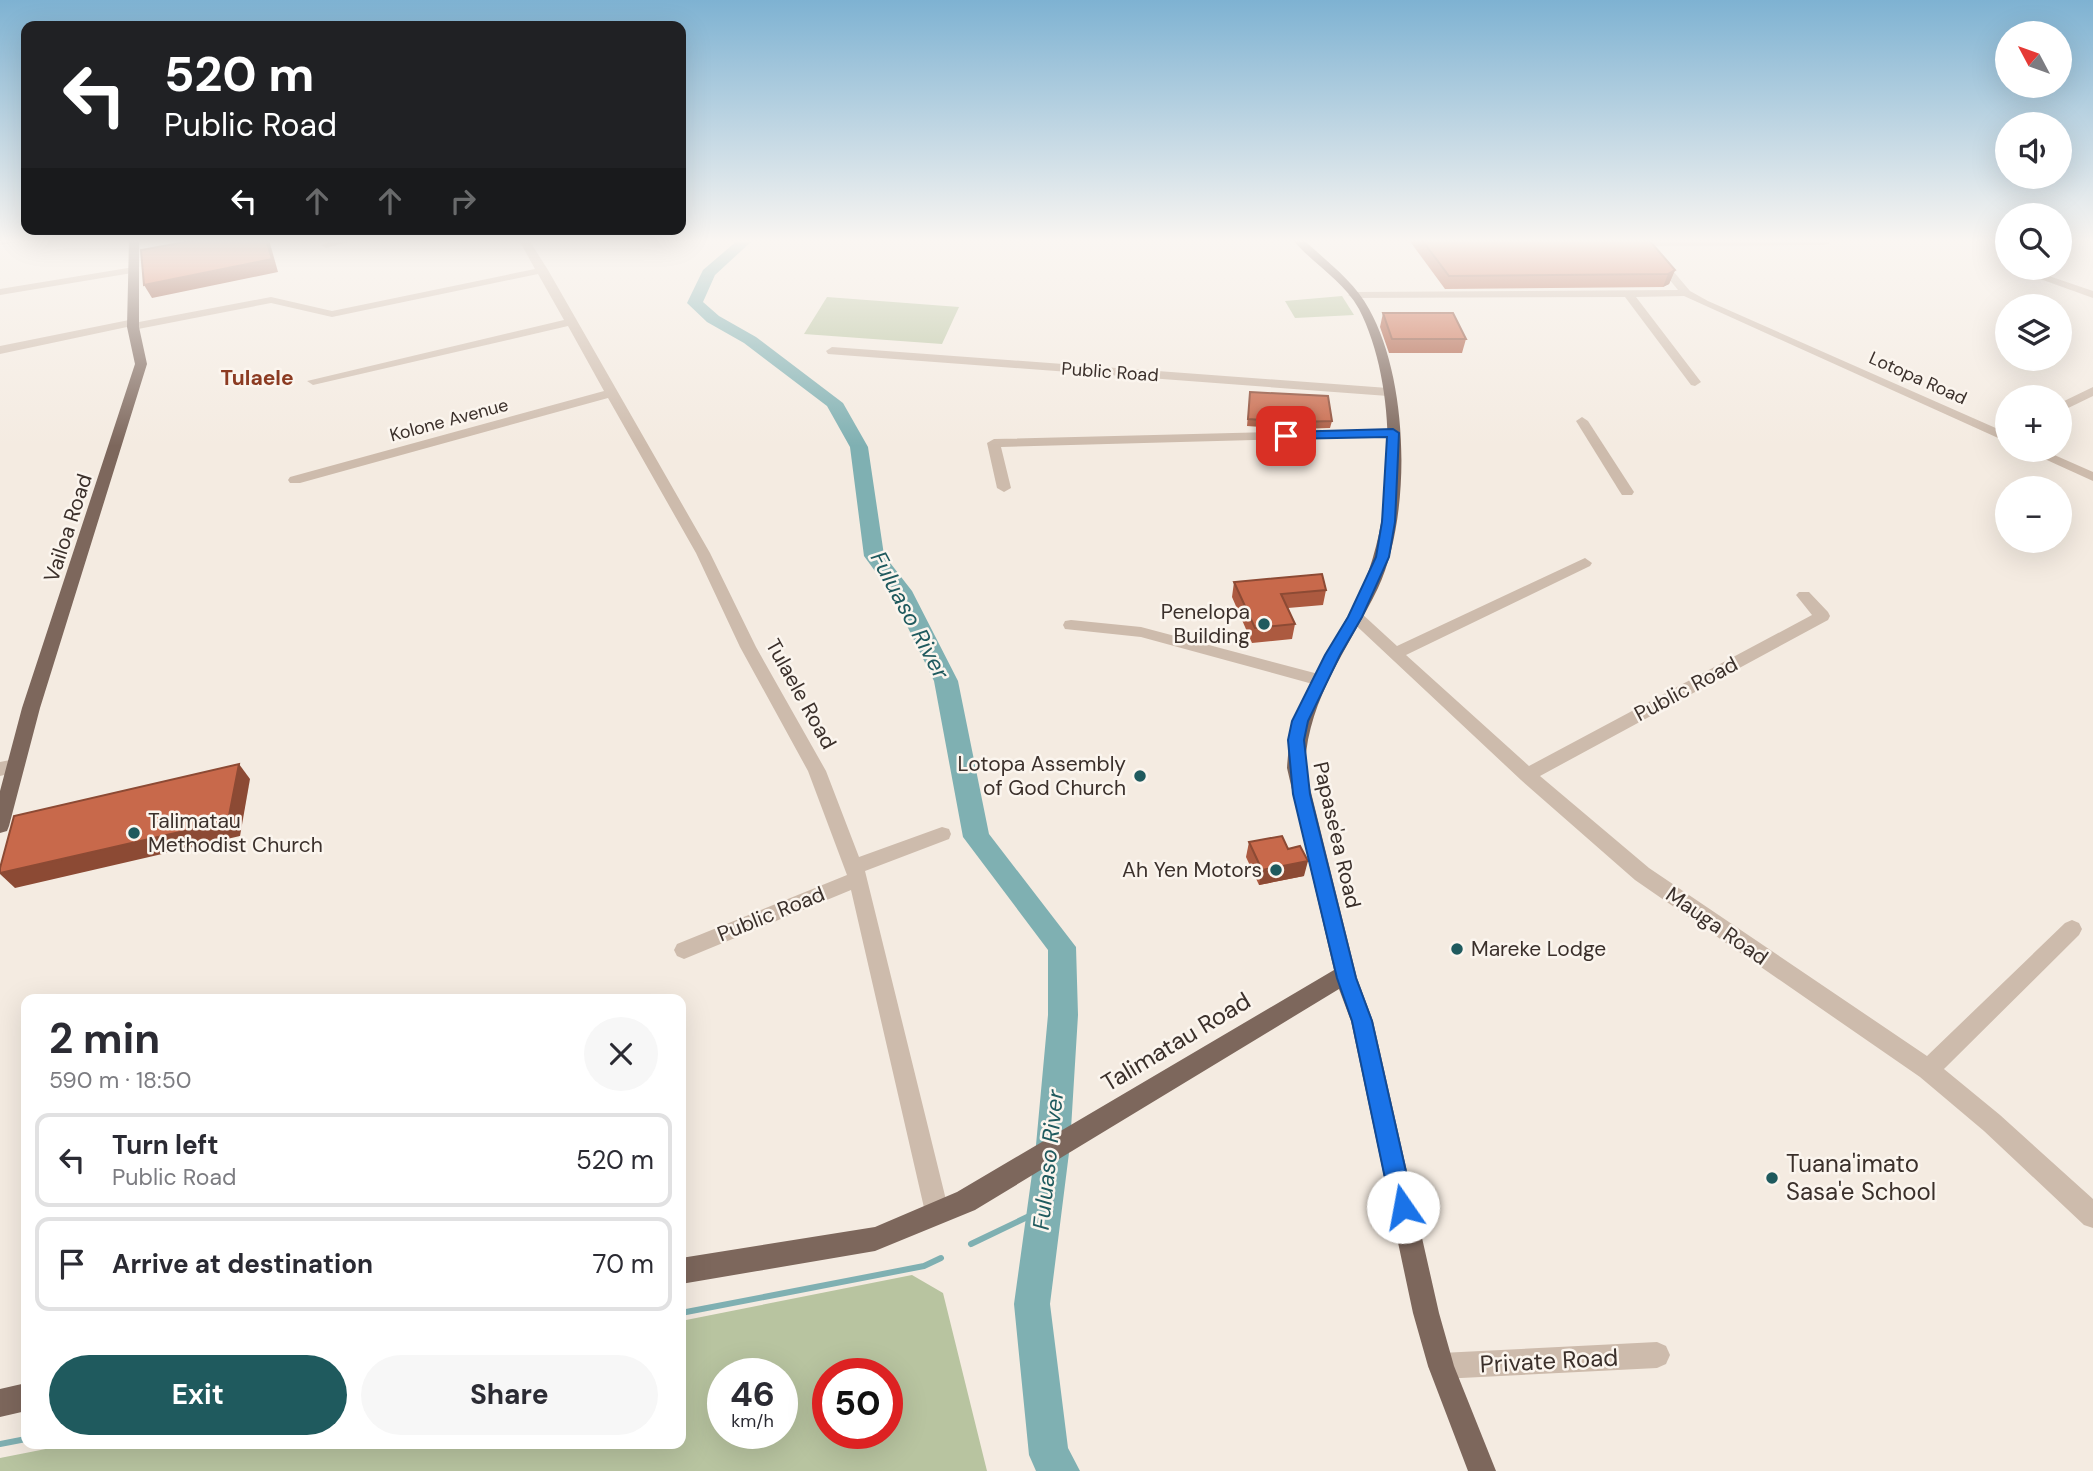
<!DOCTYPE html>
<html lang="en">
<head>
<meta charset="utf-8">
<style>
  body { margin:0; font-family:"DM Sans",sans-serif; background:#f7f7f7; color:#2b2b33; height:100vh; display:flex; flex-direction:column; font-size:26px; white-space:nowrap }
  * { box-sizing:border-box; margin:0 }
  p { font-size:23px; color:#7c7c81 }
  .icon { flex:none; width:38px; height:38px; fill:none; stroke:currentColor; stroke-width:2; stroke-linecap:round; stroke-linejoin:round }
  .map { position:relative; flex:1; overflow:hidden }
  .details { position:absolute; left:21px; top:994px; width:665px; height:455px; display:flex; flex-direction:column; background:#fff; border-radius:14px; box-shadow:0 7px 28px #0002 }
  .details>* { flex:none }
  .top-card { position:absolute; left:21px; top:21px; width:665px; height:214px; border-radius:14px; box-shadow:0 7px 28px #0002; background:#202124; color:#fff; overflow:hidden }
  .needle { width:46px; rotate:311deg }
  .buttons { position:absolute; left:1995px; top:21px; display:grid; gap:14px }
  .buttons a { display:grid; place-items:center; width:77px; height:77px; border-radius:50%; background:#fff; box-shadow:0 7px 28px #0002; font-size:35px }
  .speed { position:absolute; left:707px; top:1358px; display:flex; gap:14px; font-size:35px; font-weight:700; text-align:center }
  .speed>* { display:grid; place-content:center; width:91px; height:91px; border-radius:50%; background:#fff; box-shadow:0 7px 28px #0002; line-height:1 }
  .speed small { font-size:18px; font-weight:400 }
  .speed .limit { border:10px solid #d22; background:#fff; color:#111 }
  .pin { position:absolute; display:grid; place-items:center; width:60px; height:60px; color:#fff; margin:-30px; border-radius:14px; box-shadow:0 4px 10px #0006 }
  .me { position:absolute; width:77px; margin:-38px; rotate:348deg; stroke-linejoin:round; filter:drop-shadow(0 0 5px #0008) }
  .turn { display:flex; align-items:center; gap:24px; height:147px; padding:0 28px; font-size:32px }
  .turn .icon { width:91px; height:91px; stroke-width:2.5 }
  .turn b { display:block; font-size:49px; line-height:60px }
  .lanes { display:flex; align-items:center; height:66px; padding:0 28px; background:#0003; justify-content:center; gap:35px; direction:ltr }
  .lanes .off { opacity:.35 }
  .round { display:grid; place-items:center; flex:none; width:74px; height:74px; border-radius:37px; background:#f7f7f7 }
  .headline { display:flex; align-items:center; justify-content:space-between; height:119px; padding:0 28px }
  h1 { font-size:42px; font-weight:700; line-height:52px }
  .cta { display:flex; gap:14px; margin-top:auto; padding:14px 28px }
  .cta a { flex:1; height:80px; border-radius:42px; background:#1f5a5e; color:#fff; font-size:28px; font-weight:700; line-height:80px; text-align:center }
  .cta a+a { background:#f7f7f7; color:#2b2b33 }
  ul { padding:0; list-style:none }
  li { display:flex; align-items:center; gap:21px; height:94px; margin:0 14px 10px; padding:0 14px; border:4px solid #e1e1e2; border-radius:14px }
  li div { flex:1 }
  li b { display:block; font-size:26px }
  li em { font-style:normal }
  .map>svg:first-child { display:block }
</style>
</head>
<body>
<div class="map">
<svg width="2093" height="1471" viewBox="0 0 2093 1471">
  <rect width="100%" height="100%" fill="#f4ebe1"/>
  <!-- green -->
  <g fill="#b8c4a0" fill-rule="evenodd">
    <path d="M1342 296 1354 315 1295 318 1285 301Z"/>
    <path d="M827 297 959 307 942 344 804 334Z"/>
    <path d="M912 1275 943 1293 987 1471H0V1458L71 1444H681V1321ZM723 1374H782V1433H723ZM828 1374H887V1433H828Z"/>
  </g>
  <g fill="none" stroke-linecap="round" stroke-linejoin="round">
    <!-- stream -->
    <g stroke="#7fb0b2" stroke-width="6">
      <path d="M971 1244 1044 1209"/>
      <path d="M681 1313 924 1266 941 1258"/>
      <path d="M0 1444 26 1439"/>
    </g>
    <!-- river -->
    <path fill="#7fb0b2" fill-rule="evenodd" d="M738 240H753L715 275 703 302 719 316 756 337 843 403 868 447 884 555 912 591 958 681 989 834 1076 947 1078 1015 1070 1145 1050 1304 1068 1448 1080 1471H1036L1029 1455 1014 1304 1036 1145 1048 1015V950L963 837 934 681 891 593 864 556 850 447 827 406 744 343 707 322 687 303 703 270Z"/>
    <!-- minor -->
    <g fill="#cdbbac" fill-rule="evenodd">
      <path d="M0 240H27L0 245Z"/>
      <path d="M337 240H356L326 248 321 245Z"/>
      <path d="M519 240H529L548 270 710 553 756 647 826 771 859 857 942 827 949 829 951 834 949 839 865 871 949 1212 946 1221 937 1224 928 1221 925 1212 851 890 684 959 677 956 674 950 677 944 847 875 808 771 740 647 696 553 608 398 300 483H290L288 480 290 477 604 391 568 326 313 385 307 381 564 320 538 274 332 317 271 303 133 330 127 327 0 354V346L134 319 139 322 271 297 332 311 535 269Z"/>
      <path d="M1637 240H1829V244L1825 245 1652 246 1690 291 1708 301 2007 433V442L1684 296 1636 297 1701 382 1695 386 1691 385 1625 297 1353 298 1348 295 1353 292 1678 290Z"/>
      <path d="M134 267 139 270 138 272 0 295V289Z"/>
      <path d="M2010 268H2025L2093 291V298Z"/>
      <path d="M832 347 1388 388 1394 392 1388 396 828 354 826 351Z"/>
      <path d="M2093 387V396L2060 412V403Z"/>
      <path d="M1582 417 1588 421 1634 492 1632 495H1622L1620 492 1576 421Z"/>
      <path d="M1393 429 1400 433 1398 436 1001 447 1011 488 1004 492 997 488 987 443 994 439Z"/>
      <path d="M2025 450H2043L2093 472V481Z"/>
      <path d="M1585 558 1592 563 1590 566 1406 655 1529 766 1812 615 1796 595 1799 592H1809L1828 612 1830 616 1828 620 1540 776 1649 868 1927 1056 2065 923 2072 920 2079 923 2082 929 2079 935 1944 1069 2000 1115 2093 1199V1228L2084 1225 1984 1131 1920 1077 1635 880 1521 780 1347 617 1355 612 1361 613 1397 646Z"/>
      <path d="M1071 620 1141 627 1326 676 1328 680 1320 686 1141 637 1065 629 1063 625 1065 621Z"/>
      <path d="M15 759 21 761 24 766 21 771 0 776V762Z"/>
      <path d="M1657 1342 1666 1346 1670 1355 1666 1364 1657 1368 1441 1379 1432 1375 1428 1366 1432 1357 1441 1353Z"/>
    </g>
    <!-- major -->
    <g fill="#7d675c" fill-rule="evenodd">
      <path d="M129 240H139V327L147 364 40 708 9 826 7 831 0 833V791L22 708 135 364 127 327Z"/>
      <path d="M1293 240H1304C1326 261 1354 281 1369 309 1409 380 1412 515 1378 588 1349 648 1307 699 1305 768L1357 978 1373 1021 1439 1313 1454 1366 1496 1471H1468L1428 1366 1413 1313 1351 1021 1339 989 975 1210 875 1251 681 1284V1258L875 1227 957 1192 1334 970 1287 768C1290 704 1326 657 1355 603 1396 524 1400 389 1359 309 1344 281 1313 264 1293 240Z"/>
      <path d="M26 1383V1411L0 1417V1389Z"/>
    </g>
  </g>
  <!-- wall -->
  <g fill="#ac5a40">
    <path d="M1409 240H1649L1675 270 1669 284 1663 287 1445 289Z"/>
    <path d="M1383 313 1466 339 1462 353H1389L1380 327Z"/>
    <path d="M1250 392 1332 421 1330 428 1261 430V427L1247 426Z"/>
    <path d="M1234 582 1326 590 1323 605 1288 608 1295 624 1292 639 1252 643 1232 597Z"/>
    <path d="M1249 842 1304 876 1259 885 1246 857Z"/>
  </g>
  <!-- shaded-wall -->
  <g fill="#8c4a34">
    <path d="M266 240H269L278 272 152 298 144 285Z"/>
    <path d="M1675 270 1669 284 1663 287 1668 274Z"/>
    <path d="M239 764 250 779 240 836 15 888 0 874V873Z"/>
    <path d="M1308 861 1304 876 1259 885 1262 870Z"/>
  </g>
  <!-- building -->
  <g fill="#c8694b" stroke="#8c4a34" stroke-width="2">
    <path d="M196 240H266L272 259 144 285 141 250Z"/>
    <path d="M1422 240H1649L1675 270 1668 274 1449 276Z"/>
    <path d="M1383 313H1453L1466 339H1392Z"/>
    <path d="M1250 392 1328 396 1332 421 1262 423V420L1248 419Z"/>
    <path d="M1322 574 1326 590 1281 594 1295 624 1255 628 1234 582Z"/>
    <path d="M239 764 228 821 0 873V868L14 816Z"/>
    <path d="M1282 836 1288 849 1300 846 1308 861 1262 870 1249 842Z"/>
  </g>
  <!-- sky -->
  <linearGradient id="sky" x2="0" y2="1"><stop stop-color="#7eb2d2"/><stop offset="0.54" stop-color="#faf6f2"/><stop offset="1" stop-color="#faf6f2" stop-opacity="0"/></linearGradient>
  <rect width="2093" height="446" fill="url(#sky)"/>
  <!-- route -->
  <path fill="#1a73e8" stroke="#114b97" stroke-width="2" d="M1393 429 1399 433 1395 522 1389 557 1362 617 1340 655 1308 721 1304 740 1310 794 1356 978 1372 1021 1414 1207 1411 1215 1403 1218 1395 1215 1391 1207 1352 1021 1337 978 1293 794 1288 740 1292 721 1325 655 1348 617 1376 557 1382 522 1387 437 1286 439 1280 436 1286 432Z"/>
  <!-- markers -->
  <g fill="#1f5a5e" stroke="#fbf5ee" stroke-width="2.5">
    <circle cx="1264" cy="624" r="7"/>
    <circle cx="1140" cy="776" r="7"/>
    <circle cx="134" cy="833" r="7"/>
    <circle cx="1276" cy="870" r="7"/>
    <circle cx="1457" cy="949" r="7"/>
    <circle cx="1772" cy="1178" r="7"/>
  </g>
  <g text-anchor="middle" stroke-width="5" stroke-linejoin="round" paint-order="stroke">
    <!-- far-street labels -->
    <g font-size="18" fill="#3b302b" stroke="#fbf5ee">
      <text transform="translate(1110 372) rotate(4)" y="6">Public Road</text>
      <text transform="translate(1918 378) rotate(24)" y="6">Lotopa Road</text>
      <text transform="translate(449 420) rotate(-15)" y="6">Kolone Avenue</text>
    </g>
    <!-- far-quarter labels -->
    <g font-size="21" font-weight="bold" fill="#8c3b22" stroke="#fbf5ee">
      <text x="257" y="385">Tulaele</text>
    </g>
    <!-- street labels -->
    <g font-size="21" fill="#3b302b" stroke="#fbf5ee">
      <text transform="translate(68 528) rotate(-72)" y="7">Vailoa Road</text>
      <text transform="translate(1686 689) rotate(-28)" y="7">Public Road</text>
      <text transform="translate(801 694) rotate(61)" y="7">Tulaele Road</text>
      <text transform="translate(1337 835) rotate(77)" y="7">Papase'ea Road</text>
      <text transform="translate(771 914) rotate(-22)" y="7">Public Road</text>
      <text transform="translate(1717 926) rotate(35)" y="7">Mauga Road</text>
    </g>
    <!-- poi labels -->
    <g font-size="21" fill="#3b302b" stroke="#fbf5ee" text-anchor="end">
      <text x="1250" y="619">Penelopa<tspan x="1250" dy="24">Building</tspan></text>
      <text x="1126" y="771">Lotopa Assembly<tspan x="1126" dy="24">of God Church</tspan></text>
      <text x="148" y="828" text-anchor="start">Talimatau<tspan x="148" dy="24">Methodist Church</tspan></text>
      <text x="1262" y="877">Ah Yen Motors</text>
      <text x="1471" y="956" text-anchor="start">Mareke Lodge</text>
    </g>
    <!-- water labels -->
    <g font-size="23" font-style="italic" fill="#1f5a5e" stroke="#fbf5ee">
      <text transform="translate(910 615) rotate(62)" y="8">Fuluaso River</text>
      <text transform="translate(1048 1160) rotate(-84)" y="8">Fuluaso River</text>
    </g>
    <!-- near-street labels -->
    <g font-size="24" fill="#3b302b" stroke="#fbf5ee">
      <text transform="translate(1176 1042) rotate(-31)" y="8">Talimatau Road</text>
      <text transform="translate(1549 1361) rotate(-3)" y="8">Private Road</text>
    </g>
    <!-- near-poi labels -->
    <g font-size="24" fill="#3b302b" stroke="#fbf5ee" text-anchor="start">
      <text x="1786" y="1172">Tuana'imato<tspan x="1786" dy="28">Sasa'e School</tspan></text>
    </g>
  </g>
</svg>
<div class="buttons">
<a><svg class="needle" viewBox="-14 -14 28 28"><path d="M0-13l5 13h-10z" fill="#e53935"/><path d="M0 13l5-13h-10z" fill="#7c7c81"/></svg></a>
<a><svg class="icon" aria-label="sound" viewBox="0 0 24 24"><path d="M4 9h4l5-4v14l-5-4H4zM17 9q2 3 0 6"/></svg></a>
<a><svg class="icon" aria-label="search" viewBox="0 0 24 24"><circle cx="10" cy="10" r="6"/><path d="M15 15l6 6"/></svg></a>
<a><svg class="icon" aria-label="layers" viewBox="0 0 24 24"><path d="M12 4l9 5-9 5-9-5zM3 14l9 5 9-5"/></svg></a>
<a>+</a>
<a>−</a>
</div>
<div class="speed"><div>46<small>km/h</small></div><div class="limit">50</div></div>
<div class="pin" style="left:1286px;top:436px;background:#d93025"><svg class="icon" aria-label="arrive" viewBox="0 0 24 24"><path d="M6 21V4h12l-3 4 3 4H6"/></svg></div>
<svg class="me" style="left:1403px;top:1207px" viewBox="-20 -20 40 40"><circle r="19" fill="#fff"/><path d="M0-13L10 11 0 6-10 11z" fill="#1a73e8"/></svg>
<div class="top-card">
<div class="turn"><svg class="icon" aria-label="left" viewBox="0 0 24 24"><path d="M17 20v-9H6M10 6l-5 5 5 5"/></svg><div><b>520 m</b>Public Road</div></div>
<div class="lanes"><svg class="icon" aria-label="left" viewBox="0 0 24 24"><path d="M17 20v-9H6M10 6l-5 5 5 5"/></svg><svg class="icon off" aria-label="ahead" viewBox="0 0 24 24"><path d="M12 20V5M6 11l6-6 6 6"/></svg><svg class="icon off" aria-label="ahead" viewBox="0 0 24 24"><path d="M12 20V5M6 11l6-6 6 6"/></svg><svg class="icon off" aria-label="right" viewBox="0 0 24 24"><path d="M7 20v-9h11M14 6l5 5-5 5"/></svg></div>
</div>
<section class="details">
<div class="headline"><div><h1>2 min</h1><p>590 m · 18:50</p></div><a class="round"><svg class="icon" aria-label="close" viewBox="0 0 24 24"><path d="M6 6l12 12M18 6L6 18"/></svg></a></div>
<ul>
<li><svg class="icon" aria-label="left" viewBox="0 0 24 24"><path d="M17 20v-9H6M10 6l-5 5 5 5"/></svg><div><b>Turn left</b><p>Public Road</p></div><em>520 m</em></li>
<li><svg class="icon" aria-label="arrive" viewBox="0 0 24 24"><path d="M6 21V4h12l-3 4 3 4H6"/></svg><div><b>Arrive at destination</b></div><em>70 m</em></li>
</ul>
<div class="cta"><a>Exit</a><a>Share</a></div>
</section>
</div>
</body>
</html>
